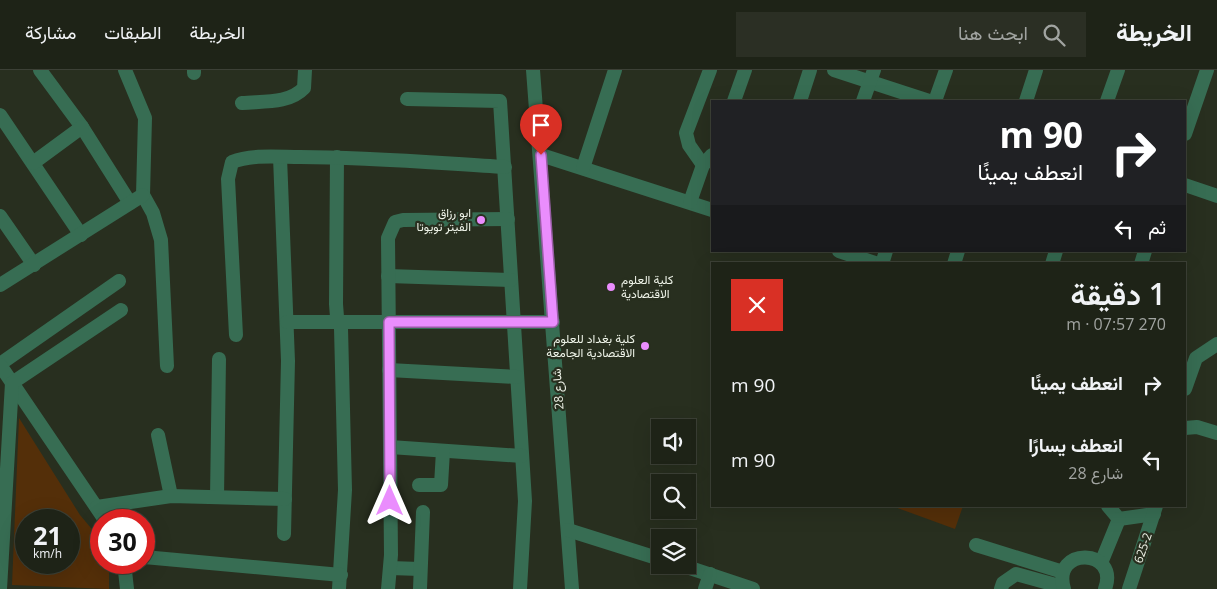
<!DOCTYPE html>
<html lang="ar">
<head>
<meta charset="utf-8">
<style>
  body { margin:0; font-family:"Open Sans",Vazirmatn,sans-serif; background:#2b2f24; color:#f1f3f6; direction:rtl; height:100vh; display:flex; flex-direction:column; font-size:19px; white-space:nowrap }
  * { box-sizing:border-box; margin:0 }
  p { font-size:16px; color:#a1a4a1 }
  .icon { flex:none; width:28px; height:28px; fill:none; stroke:currentColor; stroke-width:2; stroke-linecap:round; stroke-linejoin:round }
  .map { position:relative; flex:1; overflow:hidden; direction:ltr }
  .drawer { position:absolute; left:711px; top:192px; width:475px; height:245px; display:flex; flex-direction:column; background:#1e2317; border-radius:0px; box-shadow:0 5px 20px #0002,0 0 0 1px #3c4036; direction:rtl }
  .drawer>* { flex:none }
  .hud { position:absolute; left:711px; top:30px; width:475px; height:152px; border-radius:0px; box-shadow:0 5px 20px #0002,0 0 0 1px #3c4036; direction:rtl; background:#202124; color:#fff; overflow:hidden }
  .tools { position:absolute; left:651px; top:349px; display:grid; gap:10px }
  .tools a { display:grid; place-items:center; width:45px; height:45px; border-radius:0px; background:#1e2317; box-shadow:0 5px 20px #0002,0 0 0 1px #3c4036; font-size:25px }
  .speed { position:absolute; left:15px; top:439px; display:flex; gap:10px; font-size:25px; font-weight:700; text-align:center }
  .speed>* { display:grid; place-content:center; width:65px; height:65px; border-radius:50%; background:#1e2317; box-shadow:0 5px 20px #0002,0 0 0 1px #3c4036; line-height:1 }
  .speed small { font-size:12px; font-weight:400 }
  .speed .limit { border:8px solid #d22; background:#fff; color:#111 }
  .pin { position:absolute; display:grid; place-items:center; width:42px; height:42px; color:#fff; margin:-51px -21px; border-radius:50% 50% 50% 0; rotate:-45deg; box-shadow:0 0 5px #0007 }
  .pin .icon { rotate:45deg }
  .me { position:absolute; width:55px; margin:-28px; rotate:0deg; stroke-linejoin:round; filter:drop-shadow(0 0 4px #0008) }
  .turn { display:flex; align-items:center; gap:18px; height:105px; padding:0 20px; font-size:22px }
  .turn .icon { width:65px; height:65px; stroke-width:2.5 }
  .turn b { display:block; font-size:35px; line-height:42px }
  .then { display:flex; align-items:center; height:48px; padding:0 20px; background:#0003; gap:10px; font-size:19px }
  .round { display:grid; place-items:center; flex:none; width:52px; height:52px; border-radius:0px; background:#2b2f24 }
  .head { display:flex; align-items:center; justify-content:space-between; height:85px; padding:0 20px }
  h1 { font-size:30px; font-weight:600; line-height:38px }
  ul { padding:0; list-style:none }
  li { display:flex; align-items:center; gap:15px; height:75px; padding:0 20px }
  li div { flex:1 }
  li b { display:block; font-size:19px }
  li em { font-style:normal }
  header { display:flex; align-items:center; gap:30px; box-sizing:border-box; height:70px; padding:0 25px; background:#1e2317; border-bottom:1px solid #3c4036 }
  header strong { font-size:24px }
  nav { display:flex; gap:28px; margin-inline-start:auto; font-size:18px }
  .search { width:350px; height:45px; background:#2b2f24; display:flex; align-items:center; gap:12px; box-sizing:border-box; padding:0 18px; border-radius:0px; color:#a1a4a1; font-size:19px }
  .map>svg:first-child { display:block }
</style>
</head>
<body>
<header>
<strong>الخريطة</strong>
<div class="search"><svg class="icon" aria-label="search" viewBox="0 0 24 24"><circle cx="10" cy="10" r="6"/><path d="M15 15l6 6"/></svg>ابحث هنا</div>
<nav><a>الخريطة</a><a>الطبقات</a><a>مشاركة</a></nav>
</header>
<div class="map">
<svg width="1217" height="519" viewBox="0 0 1217 519">
  <rect width="100%" height="100%" fill="#282f1f"/>
  <!-- green -->
  <g fill="#542f09" fill-rule="evenodd">
    <path d="M19 348 80 445 101 470V492L109 493V519L12 515ZM26 450H69V492H26Z"/>
    <path d="M892 436H963L955 459Z"/>
  </g>
  <g fill="none" stroke-linecap="round" stroke-linejoin="round">
    <!-- minor -->
    <g stroke="#376d53" stroke-width="14">
      <path d="M40 0 82 57 130 133"/>
      <path d="M125 0 145 48 143 125 153 143 161 170 167 296"/>
      <path d="M194 0V3"/>
      <path d="M533 0 572 519"/>
      <path d="M834 0 929 31"/>
      <path d="M407 29 500 31 525 431 520 519"/>
      <path d="M734 31 745 0"/>
      <path d="M800 31 810 0"/>
      <path d="M863 31 874 0"/>
      <path d="M935 31 946 0"/>
      <path d="M1026 31 1036 0"/>
      <path d="M1107 31 1118 0"/>
      <path d="M242 33C263 31 289 34 304 18L305 0"/>
      <path d="M0 45 81 165"/>
      <path d="M1185 64 1207 0"/>
      <path d="M541 85 712 140"/>
      <path d="M280 87 288 291 284 464"/>
      <path d="M337 87 336 234 337 247 341 258 345 420 339 519"/>
      <path d="M33 93 82 57"/>
      <path d="M703 95 689 75 686 63 710 0"/>
      <path d="M583 98 615 0"/>
      <path d="M1185 115 1217 126"/>
      <path d="M690 132 703 95 712 85"/>
      <path d="M0 146 34 195"/>
      <path d="M839 181 878 194"/>
      <path d="M882 194 886 181"/>
      <path d="M954 194 958 181"/>
      <path d="M1052 194 1056 181"/>
      <path d="M1141 194 1145 181"/>
      <path d="M388 206 511 210"/>
      <path d="M0 215 143 125"/>
      <path d="M287 252H553"/>
      <path d="M236 265 228 109 232 92C252 84 279 87 300 87 369 87 437 93 505 97"/>
      <path d="M0 294 119 211"/>
      <path d="M0 295 105 450"/>
      <path d="M389 300 517 307"/>
      <path d="M1185 319 1196 288 1217 274"/>
      <path d="M1185 358 1197 357 1217 363"/>
      <path d="M158 365 171 426"/>
      <path d="M390 377 522 386"/>
      <path d="M419 415H441L443 381"/>
      <path d="M217 427 219 289"/>
      <path d="M1108 436 1119 449 1154 444"/>
      <path d="M97 437 171 426 285 429"/>
      <path d="M568 460 660 489"/>
      <path d="M976 475 1063 502"/>
      <path d="M144 487 341 505"/>
      <path d="M124 492 127 519"/>
      <path d="M1101 493 1119 449"/>
      <path d="M681 495 753 519"/>
      <path d="M390 498 420 499"/>
      <path d="M0 519 12 313 121 240"/>
      <path d="M388 519 391 485 388 168 395 152 403 150 508 149"/>
      <path d="M420 519 423 442"/>
      <path d="M705 519 710 504"/>
      <path d="M1001 519 1003 513 1016 504 1063 517"/>
      <path d="M1064 519C1051 476 1120 478 1105 519"/>
      <path d="M1129 519 1156 436"/>
    </g>
  </g>
  <g fill="none" stroke-linecap="round" stroke-linejoin="round">
    <!-- route casing -->
    <g stroke="#985ca4" stroke-width="12">
      <path id="route" d="M390 431 389 252H553L541 85"/>
    </g>
    <!-- route -->
    <use href="#route" stroke="#ea8dfd" stroke-width="9"/>
  </g>
  <!-- markers -->
  <g fill="#ea8dfd" stroke="#282f1f" stroke-width="2">
    <circle cx="481" cy="150" r="5"/>
    <circle cx="611" cy="217" r="5"/>
    <circle cx="645" cy="276" r="5"/>
  </g>
  <g text-anchor="middle" stroke-width="4.5" stroke-linejoin="round" paint-order="stroke">
    <!-- poi labels -->
    <g font-size="12" fill="#f0f5ea" stroke="#282f1f" text-anchor="end">
      <text x="471" y="147">ابو رزاق<tspan x="471" dy="14">الفيتر تويوتا</tspan></text>
      <text x="621" y="214" text-anchor="start">كلية العلوم<tspan x="621" dy="14">الاقتصادية</tspan></text>
      <text x="635" y="273">كلية بغداد للعلوم<tspan x="635" dy="14">الاقتصادية الجامعة</tspan></text>
    </g>
    <!-- street labels -->
    <g font-size="12" fill="#f0f5ea" stroke="#282f1f">
      <text transform="translate(558 319) rotate(-94)" y="4">شارع 28</text>
      <text transform="translate(1143 478) rotate(-71)" y="4">625-2</text>
    </g>
  </g>
</svg>
<div class="tools">
<a><svg class="icon" aria-label="sound" viewBox="0 0 24 24"><path d="M4 9h4l5-4v14l-5-4H4zM17 9q2 3 0 6"/></svg></a>
<a><svg class="icon" aria-label="search" viewBox="0 0 24 24"><circle cx="10" cy="10" r="6"/><path d="M15 15l6 6"/></svg></a>
<a><svg class="icon" aria-label="layers" viewBox="0 0 24 24"><path d="M12 4l9 5-9 5-9-5zM3 14l9 5 9-5"/></svg></a>
</div>
<div class="speed"><div>21<small>km/h</small></div><div class="limit">30</div></div>
<div class="pin" style="left:541px;top:85px;background:#d93025"><svg class="icon" aria-label="arrive" viewBox="0 0 24 24"><path d="M6 21V4h12l-3 4 3 4H6"/></svg></div>
<svg class="me" style="left:390px;top:431px" viewBox="-20 -20 40 40"><path d="M0-17L14 15 0 8-14 15z" fill="#ea8dfd" stroke="#fff" stroke-width="4"/></svg>
<div class="hud">
<div class="turn"><svg class="icon" aria-label="right" viewBox="0 0 24 24"><path d="M7 20v-9h11M14 6l5 5-5 5"/></svg><div><b>90 m</b>انعطف يمينًا</div></div>
<div class="then">ثم<svg class="icon" aria-label="left" viewBox="0 0 24 24"><path d="M17 20v-9H6M10 6l-5 5 5 5"/></svg></div>
</div>
<section class="drawer">
<div class="head"><div><h1>1 دقيقة</h1><p>270 m · 07:57</p></div><a class="round" style="background:#d93025;color:#fff"><svg class="icon" aria-label="close" viewBox="0 0 24 24"><path d="M6 6l12 12M18 6L6 18"/></svg></a></div>
<ul>
<li><svg class="icon" aria-label="right" viewBox="0 0 24 24"><path d="M7 20v-9h11M14 6l5 5-5 5"/></svg><div><b>انعطف يمينًا</b></div><em>90 m</em></li>
<li><svg class="icon" aria-label="left" viewBox="0 0 24 24"><path d="M17 20v-9H6M10 6l-5 5 5 5"/></svg><div><b>انعطف يسارًا</b><p>شارع 28</p></div><em>90 m</em></li>
</ul>
</section>
</div>
</body>
</html>
